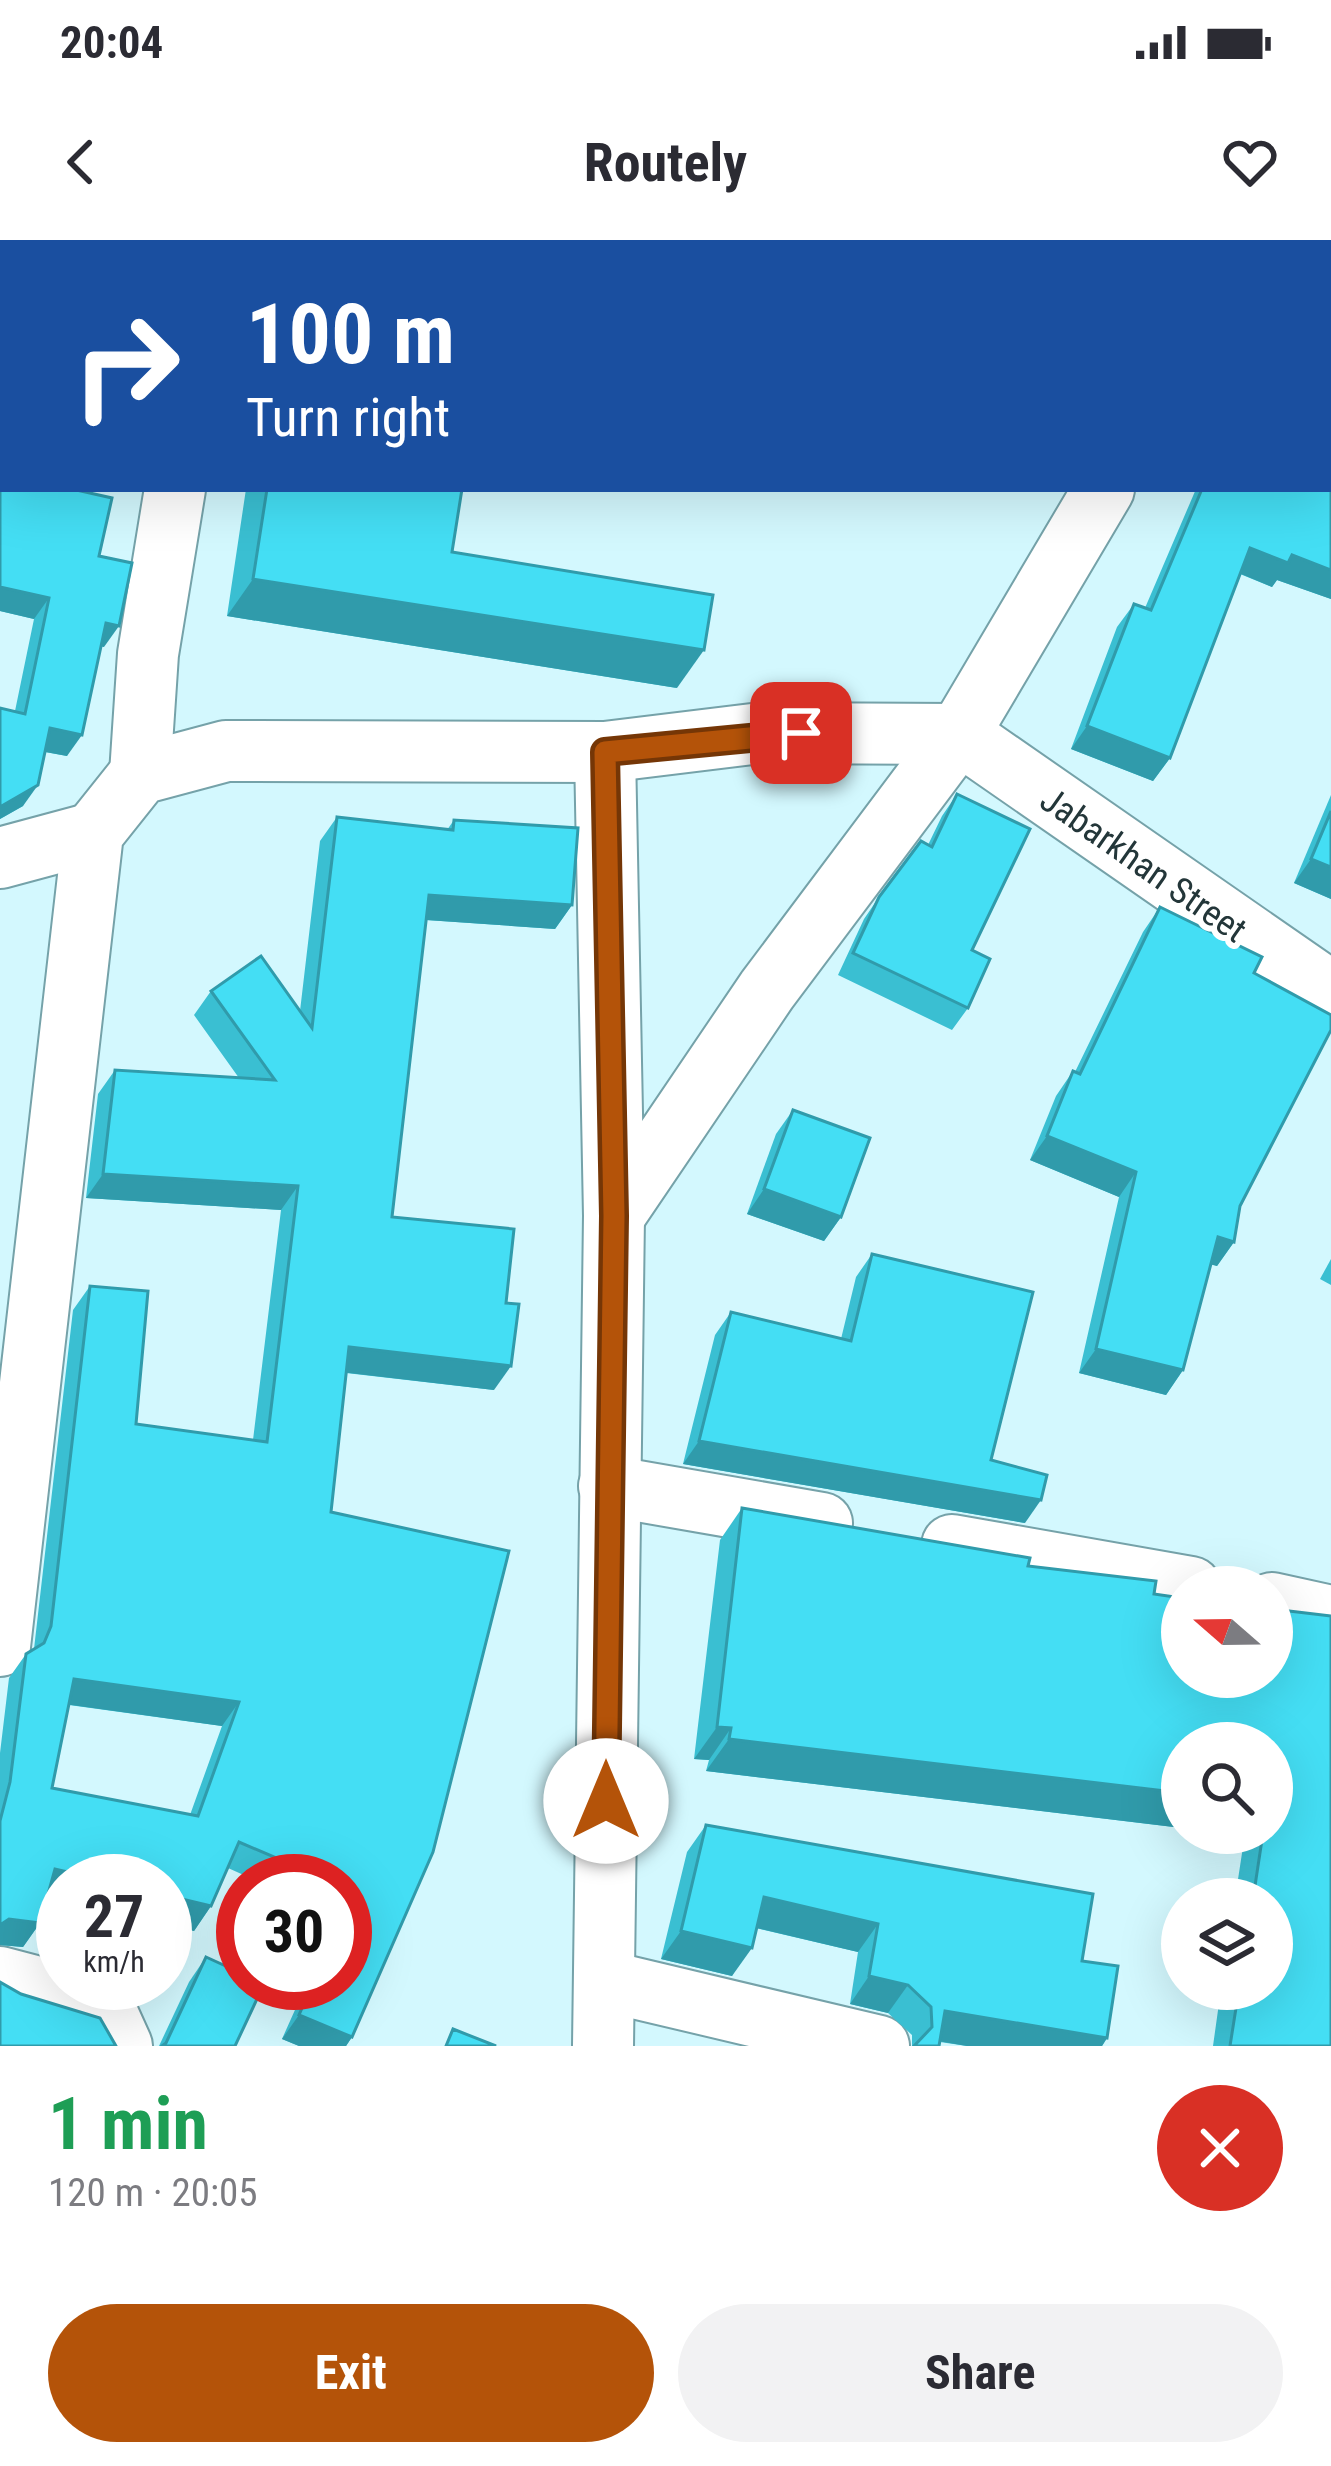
<!DOCTYPE html>
<html lang="en">
<head>
<meta charset="utf-8">
<style>
  body { margin:0; font-family:"Roboto Condensed",sans-serif; background:#f2f2f3; color:#2b2b33; height:100vh; display:flex; flex-direction:column; font-size:45px; white-space:nowrap }
  * { box-sizing:border-box; margin:0 }
  p { font-size:39px; color:#7c7c81 }
  .icon { flex:none; width:66px; height:66px; fill:none; stroke:currentColor; stroke-width:2; stroke-linecap:round; stroke-linejoin:round }
  .map { position:relative; height:1806px; overflow:hidden }
  .panel { display:flex; flex-direction:column; background:#fff; flex:1 }
  .panel>* { flex:none }
  .top-card { position:absolute; left:0px; top:0px; width:1332px; height:252px; box-shadow:0 12px 48px #0002; background:#1a4fa0; color:#fff; overflow:hidden }
  .needle { width:78px; rotate:290deg }
  .fabs { position:absolute; left:1161px; top:1326px; display:grid; gap:24px }
  .fabs a { display:grid; place-items:center; width:132px; height:132px; border-radius:50%; background:#fff; box-shadow:0 12px 48px #0002; font-size:60px }
  .speed { position:absolute; left:36px; top:1614px; display:flex; gap:24px; font-size:60px; font-weight:700; text-align:center }
  .speed>* { display:grid; place-content:center; width:156px; height:156px; border-radius:50%; background:#fff; box-shadow:0 12px 48px #0002; line-height:1 }
  .speed small { font-size:30px; font-weight:400 }
  .speed .limit { border:18px solid #d22; background:#fff; color:#111 }
  .pin { position:absolute; display:grid; place-items:center; width:102px; height:102px; color:#fff; margin:-51px; border-radius:24px; box-shadow:0 6px 18px #0006 }
  .me { position:absolute; width:132px; margin:-66px; rotate:0deg; stroke-linejoin:round; filter:drop-shadow(0 0 9px #0008) }
  .turn { display:flex; align-items:center; gap:42px; height:252px; padding:0 48px; font-size:54px }
  .turn .icon { width:156px; height:156px; stroke-width:2.5 }
  .turn b { display:block; font-size:84px; line-height:102px }
  .round { display:grid; place-items:center; flex:none; width:126px; height:126px; border-radius:63px; background:#f2f2f3 }
  .summary { display:flex; align-items:center; justify-content:space-between; height:204px; padding:0 48px }
  h1 { font-size:72px; font-weight:700; line-height:90px; color:#1e9e55 }
  .action { display:flex; gap:24px; margin-top:auto; padding:24px 48px }
  .action a { flex:1; height:138px; border-radius:72px; background:#b45309; color:#fff; font-size:48px; font-weight:700; line-height:138px; text-align:center }
  .action a+a { background:#f2f2f3; color:#2b2b33 }
  .status { display:flex; justify-content:space-between; align-items:center; height:84px; padding:0 60px; background:#fff; direction:ltr }
  .status svg { height:33px; fill:currentColor }
  header { display:flex; justify-content:space-between; align-items:center; height:156px; padding:0 48px; background:#fff; font-size:54px; font-weight:700 }
  .map>svg:first-child { display:block }
</style>
</head>
<body>
<div class="status"><b>20:04</b><svg viewBox="0 0 49 12"><path d="M0 12V9h3v3zM5 12V6h3v6zM10 12V3h3v9zM15 12V0h3v12zM26 1h20v11H26zM47 4h2v5h-2z"/></svg></div>
<header><svg class="icon" aria-label="back" viewBox="0 0 24 24"><path d="M15 5l-7 7 7 7"/></svg>Routely<svg class="icon" aria-label="heart" viewBox="0 0 24 24"><path d="M12 20l-8-8c-3-5 5-10 8-4 3-6 11-1 8 4z"/></svg></header>
<div class="map">
<svg width="1331" height="1806" viewBox="0 0 1331 1806">
  <rect width="100%" height="100%" fill="#d3f8fe"/>
  <g fill="none" stroke-linecap="round" stroke-linejoin="round">
    <!-- minor casing -->
    <g stroke="#75a2a9" stroke-width="64">
      <g id="minor">
        <path d="M216 3 217 0"/>
        <path d="M1238 3 1240 0"/>
        <path d="M959 494 1331 752"/>
        <path d="M140 534 148 414 175 249"/>
        <path d="M0 618 93 593"/>
        <path d="M614 976 767 750 959 494 1104 249"/>
        <path d="M609 1246 822 1283"/>
        <path d="M952 1305 1191 1347"/>
        <path d="M1272 1363 1331 1376"/>
        <path d="M0 1406 93 593 140 534 226 511 605 512 761 493 959 494"/>
        <path d="M0 1737 103 1764 122 1806"/>
        <path d="M605 1741 879 1806"/>
        <path d="M603 1806 614 976 605 512"/>
      </g>
    </g>
    <!-- minor -->
    <use href="#minor" stroke="#fff" stroke-width="60"/>
  </g>
  <!-- wall -->
  <g fill="#3abfd2" fill-rule="evenodd">
    <path d="M785 0H1050L1064 3H784Z"/>
    <path d="M1284 0H1331V359L1277 340 1272 347 1240 334 1170 518 1153 541 1071 509 1117 387 1134 364 1145 368 1196 249H1329V3H1282Z"/>
    <path d="M246 249H462L452 312 677 448 227 376Z"/>
    <path d="M99 316 104 407 101 406 67 516 45 512 23 566 0 579V468L15 471 34 379 0 371Z"/>
    <path d="M957 554 972 710 968 768 952 790 838 735 864 679 879 657 928 605 942 576Z"/>
    <path d="M1331 555V659L1294 643Z"/>
    <path d="M337 577 447 590 454 580 572 665 555 689 426 680 392 977 494 1150 346 1133 331 1272 509 1311 352 1797 346 1806H299L282 1799 307 1743H345V1641H257L228 1628 211 1666 194 1691 63 1641V1659L48 1655 40 1683 23 1707 0 1705V1513L9 1438 26 1414 34 1409 73 1070 90 1046 136 1184 253 1200 281 970 86 958 98 854 115 830 239 838 194 775 211 751 300 771 320 601ZM69 1465 222 1486 190 1575 52 1548Z"/>
    <path d="M1160 667 1254 733 1240 966 1234 1002 1217 1026 1211 1024 1183 1130 1166 1155 1079 1133 1119 957 1030 920 1056 856 1073 831 1075 832 1143 692Z"/>
    <path d="M793 870 841 977 824 1001 747 974 776 894Z"/>
    <path d="M872 1014 991 1220 1025 1283 683 1224 715 1095 731 1072 841 1099 856 1037Z"/>
    <path d="M1331 1019V1045L1320 1039Z"/>
    <path d="M742 1268 1028 1326 1154 1354 1272 1437 1331 1806H1213L1221 1749H1272V1659H1235L1244 1600 1197 1595 1198 1593H1272V1503H1182V1588L706 1531 709 1520 694 1519 720 1300Z"/>
    <path d="M706 1585 1082 1721 1107 1798 1102 1806H967L940 1802 939 1806H912V1795L888 1773 850 1764 858 1712 756 1688 732 1736 661 1719 687 1612Z"/>
    <path d="M206 1717 235 1806H159L189 1742Z"/>
  </g>
  <!-- shaded-wall -->
  <g fill="#309bab">
    <path d="M1250 308 1292 315 1331 330V359L1277 340 1272 347 1234 331Z"/>
    <path d="M253 339 704 410 677 448 227 376Z"/>
    <path d="M0 347 49 358 34 379 0 371Z"/>
    <path d="M106 383 119 386 104 407 91 404Z"/>
    <path d="M1087 486 1170 518 1153 541 1071 509Z"/>
    <path d="M50 488 82 495 67 516 35 510Z"/>
    <path d="M38 545 23 566 0 579V567Z"/>
    <path d="M1311 619 1331 627V659L1294 643Z"/>
    <path d="M429 655 572 665 555 689 412 679Z"/>
    <path d="M1047 896 1136 932 1119 957 1030 920Z"/>
    <path d="M103 934 298 946 281 970 86 958Z"/>
    <path d="M764 949 841 977 824 1001 747 974Z"/>
    <path d="M1218 997 1234 1002 1217 1026 1201 1022Z"/>
    <path d="M349 1107 511 1126 494 1150 332 1131Z"/>
    <path d="M1096 1109 1183 1130 1166 1155 1079 1133Z"/>
    <path d="M699 1201 1041 1260 1025 1283 683 1224Z"/>
    <path d="M74 1439 239 1462 222 1486 57 1463Z"/>
    <path d="M717 1487 731 1488 709 1520 694 1519Z"/>
    <path d="M729 1499 1182 1553V1588L706 1531Z"/>
    <path d="M1199 1593H1249L1244 1600 1197 1595Z"/>
    <path d="M55 1629 106 1641H63V1659L38 1653Z"/>
    <path d="M165 1655 211 1666 194 1691 165 1684Z"/>
    <path d="M764 1657 878 1684 858 1712 744 1685Z"/>
    <path d="M9 1679 40 1683 23 1707 0 1705V1685Z"/>
    <path d="M681 1691 752 1708 732 1736 661 1719Z"/>
    <path d="M869 1736 908 1745 888 1773 850 1764Z"/>
    <path d="M945 1771 1107 1798 1102 1806H967L926 1799Z"/>
    <path d="M299 1775 352 1797 346 1806H299L282 1799Z"/>
  </g>
  <!-- building -->
  <g fill="#44def4" stroke="#309bab" stroke-width="3" fill-rule="evenodd">
    <path d="M29 0H102V3H28Z"/>
    <path d="M803 0H1050L1064 3H803Z"/>
    <path d="M1285 0H1331V330L1292 315 1288 323 1250 308 1170 518 1087 486 1134 364 1151 370 1202 249H1329V3H1283Z"/>
    <path d="M0 232 3 233V249H72L112 258 99 316 132 323 119 386 106 383 82 495 50 488 38 545 0 567V468L25 474 49 358 0 347Z"/>
    <path d="M267 249H462L452 312 713 355 704 410 253 339Z"/>
    <path d="M957 554 1030 589 972 710 990 719 968 768 853 713 879 657 921 601 932 607Z"/>
    <path d="M1331 571V627L1311 619Z"/>
    <path d="M337 577 453 590 454 580 578 588 572 665 429 655 392 977 514 989 506 1063 519 1064 511 1126 349 1107 331 1272 509 1311 433 1612 352 1797 299 1775 313 1743H345V1670L353 1651 345 1648V1641H330L239 1602 211 1666 165 1655V1641H106L55 1629 40 1683 9 1679 0 1685V1581L10 1542 26 1414 44 1403 51 1386 90 1046 148 1051 136 1184 267 1202 298 946 103 934 115 830 275 840 211 751 261 716 312 788ZM74 1439 239 1462 198 1576 52 1548Z"/>
    <path d="M1160 667 1262 717 1254 733 1331 775V790L1240 966 1234 1002 1218 997 1183 1130 1096 1109 1136 932 1047 896 1073 831 1080 834Z"/>
    <path d="M793 870 870 898 841 977 764 949Z"/>
    <path d="M872 1014 1033 1052 991 1220 1047 1235 1041 1260 699 1201 731 1072 851 1101Z"/>
    <path d="M742 1268 1030 1318 1028 1326 1156 1341 1154 1354 1182 1358V1437H1272V1369L1331 1376V1806H1230L1239 1749H1272V1659H1253L1263 1593H1272V1503H1182V1553L729 1499 731 1488 717 1487Z"/>
    <path d="M706 1585 1093 1654 1082 1721 1118 1726 1107 1798 945 1771 939 1806H914L932 1787 931 1767 908 1745 869 1736 878 1684 764 1657 752 1708 681 1691Z"/>
    <path d="M206 1717 243 1734V1743L264 1744 235 1806H162L166 1803Z"/>
    <path d="M0 1742 21 1754 100 1778 116 1806H0Z"/>
    <path d="M453 1789 496 1806H446Z"/>
  </g>
  <g fill="none" stroke-linecap="round" stroke-linejoin="round">
    <!-- route casing -->
    <g stroke="#753606" stroke-width="30">
      <path id="route" d="M606 1561 614 976 605 512 801 493"/>
    </g>
    <!-- route -->
    <use href="#route" stroke="#b45309" stroke-width="21"/>
  </g>
  <g text-anchor="middle" stroke-width="12" stroke-linejoin="round" paint-order="stroke">
    <!-- street labels -->
    <g font-size="36" fill="#233639" stroke="#fff">
      <text transform="translate(1144 624) rotate(35)" y="13">Jabarkhan Street</text>
    </g>
  </g>
</svg>
<div class="fabs">
<a><svg class="needle" viewBox="-14 -14 28 28"><path d="M0-13l5 13h-10z" fill="#e53935"/><path d="M0 13l5-13h-10z" fill="#7c7c81"/></svg></a>
<a><svg class="icon" aria-label="search" viewBox="0 0 24 24"><circle cx="10" cy="10" r="6"/><path d="M15 15l6 6"/></svg></a>
<a><svg class="icon" aria-label="layers" viewBox="0 0 24 24"><path d="M12 4l9 5-9 5-9-5zM3 14l9 5 9-5"/></svg></a>
</div>
<div class="speed"><div>27<small>km/h</small></div><div class="limit">30</div></div>
<div class="pin" style="left:801px;top:493px;background:#d93025"><svg class="icon" aria-label="arrive" viewBox="0 0 24 24"><path d="M6 21V4h12l-3 4 3 4H6"/></svg></div>
<svg class="me" style="left:606px;top:1561px" viewBox="-20 -20 40 40"><circle r="19" fill="#fff"/><path d="M0-13L10 11 0 6-10 11z" fill="#b45309"/></svg>
<div class="top-card">
<div class="turn"><svg class="icon" aria-label="right" viewBox="0 0 24 24"><path d="M7 20v-9h11M14 6l5 5-5 5"/></svg><div><b>100 m</b>Turn right</div></div>
</div>
</div>
<section class="panel">
<div class="summary"><div><h1>1 min</h1><p>120 m · 20:05</p></div><a class="round" style="background:#d93025;color:#fff"><svg class="icon" aria-label="close" viewBox="0 0 24 24"><path d="M6 6l12 12M18 6L6 18"/></svg></a></div>
<div class="action"><a>Exit</a><a>Share</a></div>
</section>
</body>
</html>
